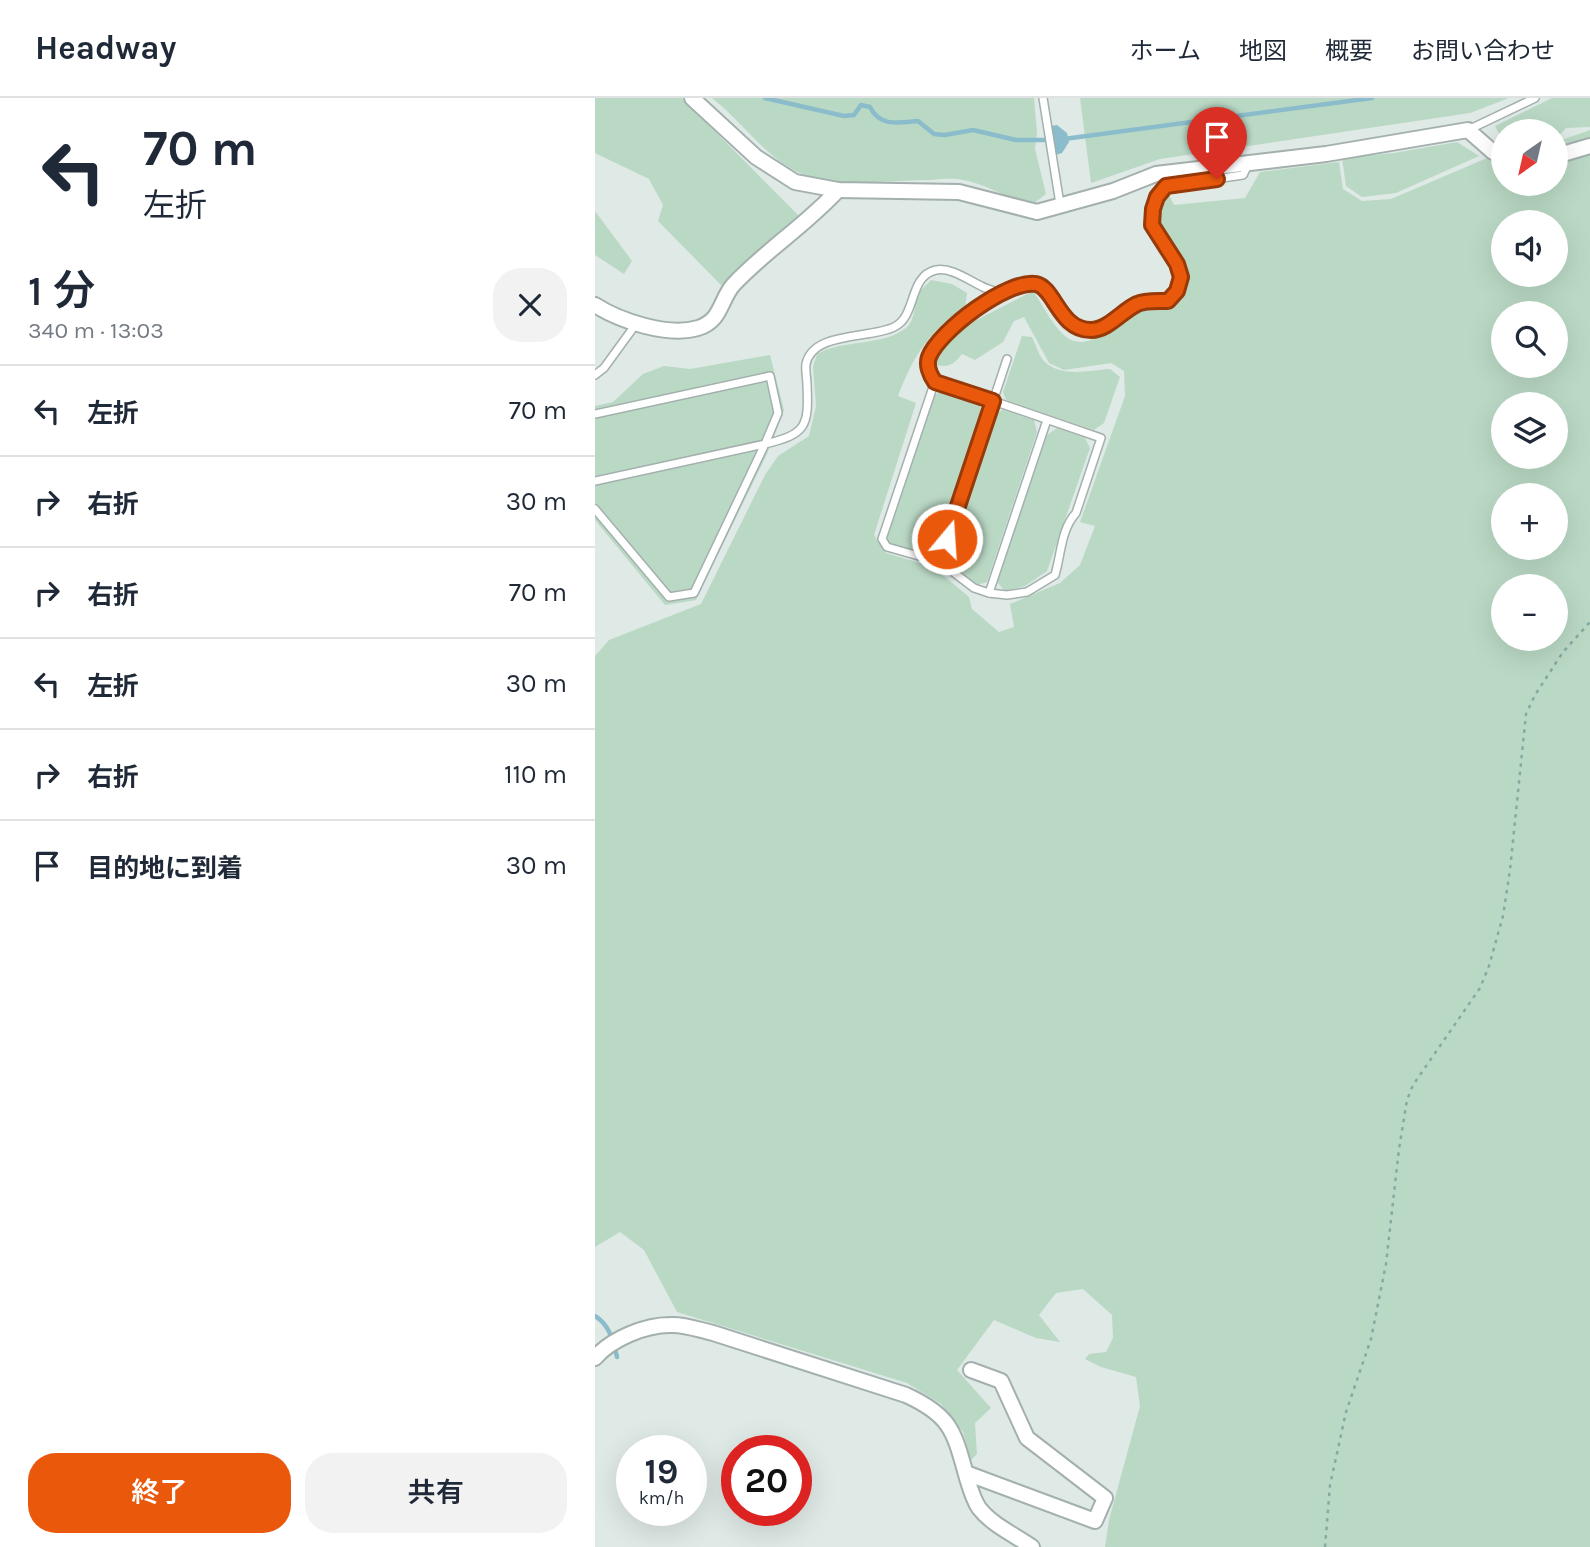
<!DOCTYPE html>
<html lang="ja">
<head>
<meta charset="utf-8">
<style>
  body { margin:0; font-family:Karla,"Noto Sans JP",sans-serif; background:#f2f2f3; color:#1f2937; height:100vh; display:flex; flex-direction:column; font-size:26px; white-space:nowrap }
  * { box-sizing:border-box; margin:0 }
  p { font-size:23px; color:#747a83 }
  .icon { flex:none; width:38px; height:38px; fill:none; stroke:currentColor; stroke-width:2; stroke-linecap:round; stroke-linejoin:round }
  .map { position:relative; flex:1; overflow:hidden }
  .details { display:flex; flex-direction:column; background:#fff; width:595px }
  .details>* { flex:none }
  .banner { background:#fff; color:#1f2937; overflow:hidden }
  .needle { width:46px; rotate:214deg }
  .tools { position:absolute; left:896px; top:21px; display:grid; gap:14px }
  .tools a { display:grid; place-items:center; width:77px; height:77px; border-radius:50%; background:#fff; box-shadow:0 7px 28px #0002; font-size:35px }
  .speed { position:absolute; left:21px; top:1337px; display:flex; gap:14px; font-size:35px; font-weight:700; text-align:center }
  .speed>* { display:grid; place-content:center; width:91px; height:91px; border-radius:50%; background:#fff; box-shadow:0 7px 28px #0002; line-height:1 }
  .speed small { font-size:18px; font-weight:400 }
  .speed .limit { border:10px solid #d22; background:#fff; color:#111 }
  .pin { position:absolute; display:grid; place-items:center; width:60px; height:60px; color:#fff; margin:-72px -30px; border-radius:50% 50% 50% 0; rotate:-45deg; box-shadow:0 0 7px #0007 }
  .pin .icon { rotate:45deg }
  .me { position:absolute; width:77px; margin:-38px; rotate:18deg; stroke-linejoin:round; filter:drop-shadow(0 0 5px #0008) }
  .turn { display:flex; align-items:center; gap:24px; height:147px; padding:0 28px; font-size:32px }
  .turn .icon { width:91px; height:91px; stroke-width:2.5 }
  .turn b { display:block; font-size:49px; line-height:60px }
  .round { display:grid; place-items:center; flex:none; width:74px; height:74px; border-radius:28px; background:#f2f2f3 }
  .overview { display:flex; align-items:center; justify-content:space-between; height:119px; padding:0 28px }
  h1 { font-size:42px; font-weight:600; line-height:52px }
  .cta { display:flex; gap:14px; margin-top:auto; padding:14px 28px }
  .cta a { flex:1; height:80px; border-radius:28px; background:#ea580c; color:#fff; font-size:28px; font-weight:600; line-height:80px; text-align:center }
  .cta a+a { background:#f2f2f3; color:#1f2937 }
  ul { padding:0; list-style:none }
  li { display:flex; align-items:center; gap:21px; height:91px; padding:0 28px; border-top:2px solid #e0e1e3 }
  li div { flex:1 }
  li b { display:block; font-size:26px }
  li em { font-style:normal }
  header { display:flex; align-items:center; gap:42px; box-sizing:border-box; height:98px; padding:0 35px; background:#fff; border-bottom:2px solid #e0e1e3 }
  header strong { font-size:33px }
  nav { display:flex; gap:38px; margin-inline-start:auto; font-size:24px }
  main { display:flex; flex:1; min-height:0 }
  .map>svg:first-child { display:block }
</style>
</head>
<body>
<header>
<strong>Headway</strong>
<nav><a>ホーム</a><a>地図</a><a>概要</a><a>お問い合わせ</a></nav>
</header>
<main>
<section class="details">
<div class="banner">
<div class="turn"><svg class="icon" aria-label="left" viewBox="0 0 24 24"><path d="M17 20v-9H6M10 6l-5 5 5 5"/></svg><div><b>70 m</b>左折</div></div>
</div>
<div class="overview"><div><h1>1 分</h1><p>340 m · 13:03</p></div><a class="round"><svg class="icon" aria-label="close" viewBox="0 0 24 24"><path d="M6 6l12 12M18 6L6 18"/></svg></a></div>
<ul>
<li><svg class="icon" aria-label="left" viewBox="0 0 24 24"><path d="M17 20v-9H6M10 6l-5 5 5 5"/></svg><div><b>左折</b></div><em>70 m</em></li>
<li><svg class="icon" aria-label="right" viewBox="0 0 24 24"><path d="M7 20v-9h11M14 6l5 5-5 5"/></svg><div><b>右折</b></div><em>30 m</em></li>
<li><svg class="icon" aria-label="right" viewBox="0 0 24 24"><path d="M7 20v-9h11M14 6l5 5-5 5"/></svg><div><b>右折</b></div><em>70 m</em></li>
<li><svg class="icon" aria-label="left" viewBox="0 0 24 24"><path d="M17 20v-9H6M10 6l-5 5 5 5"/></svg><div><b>左折</b></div><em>30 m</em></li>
<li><svg class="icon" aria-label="right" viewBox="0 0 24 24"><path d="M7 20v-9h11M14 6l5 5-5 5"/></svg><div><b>右折</b></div><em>110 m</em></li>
<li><svg class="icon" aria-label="arrive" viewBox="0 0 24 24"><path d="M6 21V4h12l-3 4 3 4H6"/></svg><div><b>目的地に到着</b></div><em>30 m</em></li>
</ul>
<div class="cta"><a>終了</a><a>共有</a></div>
</section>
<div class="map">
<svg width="995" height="1449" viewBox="0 0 995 1449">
  <rect width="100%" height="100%" fill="#dfe9e6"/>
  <!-- green -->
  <g fill="#bad9c5" fill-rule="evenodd">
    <path d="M0 0H87L206 120 127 188 63 123 68 107 54 81 0 55Z"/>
    <path d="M117 0H439L442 34 440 51 451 96 438 106C414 103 393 86 368 82 358 80 346 81 336 82 302 82 242 89 212 78 173 64 149 25 117 0Z"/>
    <path d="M485 0H914L875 15 565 61 496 85Z"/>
    <path d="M957 0H995V29L971 30 961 41V33H908V42L900 28Z"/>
    <path d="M995 32V1449H510L514 1422 545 1308 541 1279 506 1269 490 1261 494 1256 511 1254 518 1240 517 1217 488 1191 461 1195 444 1217 465 1244 441 1240 399 1222 362 1272 396 1310 380 1325 382 1356 376 1362 368 1334 346 1306 312 1285 82 1214 49 1152 25 1134 0 1149V558L14 542 106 506 170 377 183 358 214 338 221 308 218 269 222 256C248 241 286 249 311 230 322 221 318 204 324 194 327 190 333 186 336 182L357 186 372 195 370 209C335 232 318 258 303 298L321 305 279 437 291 455 338 469 374 499 377 511 404 534 419 529 415 506 465 485 485 467 500 428 485 424 530 298 529 273 516 265 469 272 454 265 429 219 419 223 408 244 380 262 367 256C359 266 354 270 341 267L342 256 360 233 438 193C448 207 457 227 470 238 492 258 528 222 546 209L568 211 584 200 592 180 588 165 564 123 565 108 574 97 579 107 650 100 665 74 744 64 748 91 767 103 796 101 892 60 908 56V86H961V44ZM908 124H961V177H908ZM908 215H961V268H908ZM908 306H961V359H908ZM908 397H961V450H908ZM908 488H961V541H908Z"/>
    <path d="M862 44 884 58 801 95 767 99 751 88 747 60 799 55Z"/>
    <path d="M0 113 37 163 29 176 0 157Z"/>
    <path d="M427 238 437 239C441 246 444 259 450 264 467 280 495 272 515 271L525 279 509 325 499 332 411 302 408 294Z"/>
    <path d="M175 257 189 312 172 356 101 502 70 507 0 422V308L18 304 48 276 69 268 95 271Z"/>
    <path d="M346 293 382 303 387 313 343 452 335 458 295 446 292 439 340 297Z"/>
    <path d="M408 312 439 322 442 334 392 484 382 487 356 466 354 456 400 315Z"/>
    <path d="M462 330 490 340 495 350 452 473 430 488 410 493 402 484 452 337Z"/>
  </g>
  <!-- water -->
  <path fill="#8bbccb" d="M462 27 472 35 474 44 467 55 461 57 456 28Z"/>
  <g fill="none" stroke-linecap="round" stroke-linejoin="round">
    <!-- stream -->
    <g stroke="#8bbccb" stroke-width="4.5">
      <path d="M170 0 249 18 259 17 266 7 275 9C285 29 303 25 323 23L339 36 350 37 378 32 421 42H457"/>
      <path d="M469 41 777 0"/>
      <path d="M0 1218C15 1227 18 1243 22 1259"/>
    </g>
    <!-- service casing -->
    <g stroke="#a3b0ad" stroke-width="10">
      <g id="service">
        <path d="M448 0 465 106"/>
        <path d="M873 32 940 0"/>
        <path d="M0 277 9 270 41 226"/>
        <path d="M340 283 287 441 292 449 345 464 379 490 394 495 412 497 432 494 460 477C466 457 466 431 481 415L506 340 340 283C311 252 384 210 405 195"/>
        <path d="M0 316 175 278 183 315 170 346 0 383"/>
        <path d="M0 411 74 499 99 495 170 346C211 336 214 329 212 287 212 281 210 272 211 266 218 233 275 241 299 229 322 219 313 178 341 172 362 168 386 194 406 194 419 195 434 180 447 188 460 197 465 224 486 231 507 239 525 213 542 206 550 202 564 203 573 203L582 193 586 179 582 166 557 127 558 112 562 99 571 88 648 77 654 65"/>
        <path d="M345 464 412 261"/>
        <path d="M394 495 452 322"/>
      </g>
    </g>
    <!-- minor casing -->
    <g stroke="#a3b0ad" stroke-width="18">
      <g id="minor">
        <path d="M97 0 161 59 200 84 243 92 364 94 442 114 518 93 561 76 731 56 873 32 898 54 908 57"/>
        <path d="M961 58 995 48"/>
        <path d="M0 207C25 223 73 239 103 230 127 223 125 201 139 186 171 152 211 127 243 92"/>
        <path d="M0 1260C16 1241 50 1227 75 1227 90 1226 104 1232 118 1235L311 1297C357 1318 359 1334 372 1380 375 1390 378 1401 384 1410 397 1427 420 1437 437 1449"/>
        <path d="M371 1375 500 1423 510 1400 432 1340 406 1283 376 1272"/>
      </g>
    </g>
    <!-- path -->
    <path stroke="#82aba1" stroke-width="2.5" stroke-dasharray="3.5 5" stroke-linecap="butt" d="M730 1449 735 1387 751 1314 776 1241 791 1166 804 1051 812 1002 818 987 885 890 894 868 908 818 915 772 931 616 940 597 968 554 995 524"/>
    <!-- service -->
    <use href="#service" stroke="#fff" stroke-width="7"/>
    <!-- minor -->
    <use href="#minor" stroke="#fff" stroke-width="14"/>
  </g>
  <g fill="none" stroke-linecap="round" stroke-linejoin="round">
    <!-- route casing -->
    <g stroke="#983908" stroke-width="18">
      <path id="route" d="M352 441 398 303 340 284C335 277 331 267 334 259 344 233 413 181 441 186 460 190 464 232 496 232 513 232 527 213 542 206 550 202 564 203 573 203L582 193 586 179 582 166 557 127 558 111 562 99 571 88 622 81"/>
    </g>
    <!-- route -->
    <use href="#route" stroke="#ea580c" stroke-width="12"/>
  </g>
</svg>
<div class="tools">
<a><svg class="needle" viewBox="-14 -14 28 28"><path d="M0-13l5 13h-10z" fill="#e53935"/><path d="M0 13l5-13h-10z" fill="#747a83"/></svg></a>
<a><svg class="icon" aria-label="sound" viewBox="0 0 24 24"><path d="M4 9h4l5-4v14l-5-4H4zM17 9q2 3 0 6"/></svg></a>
<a><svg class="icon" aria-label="search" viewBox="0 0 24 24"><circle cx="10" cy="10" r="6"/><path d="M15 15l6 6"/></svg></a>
<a><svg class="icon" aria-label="layers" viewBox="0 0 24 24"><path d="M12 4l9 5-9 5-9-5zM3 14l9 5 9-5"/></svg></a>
<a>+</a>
<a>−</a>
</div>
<div class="speed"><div>19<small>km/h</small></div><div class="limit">20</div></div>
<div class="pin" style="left:622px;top:81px;background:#d93025"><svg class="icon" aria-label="arrive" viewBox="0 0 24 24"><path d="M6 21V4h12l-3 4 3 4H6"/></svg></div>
<svg class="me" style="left:352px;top:441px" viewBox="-20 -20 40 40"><circle r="17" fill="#ea580c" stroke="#fff" stroke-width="3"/><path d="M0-11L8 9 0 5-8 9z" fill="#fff"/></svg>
</div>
</main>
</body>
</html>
